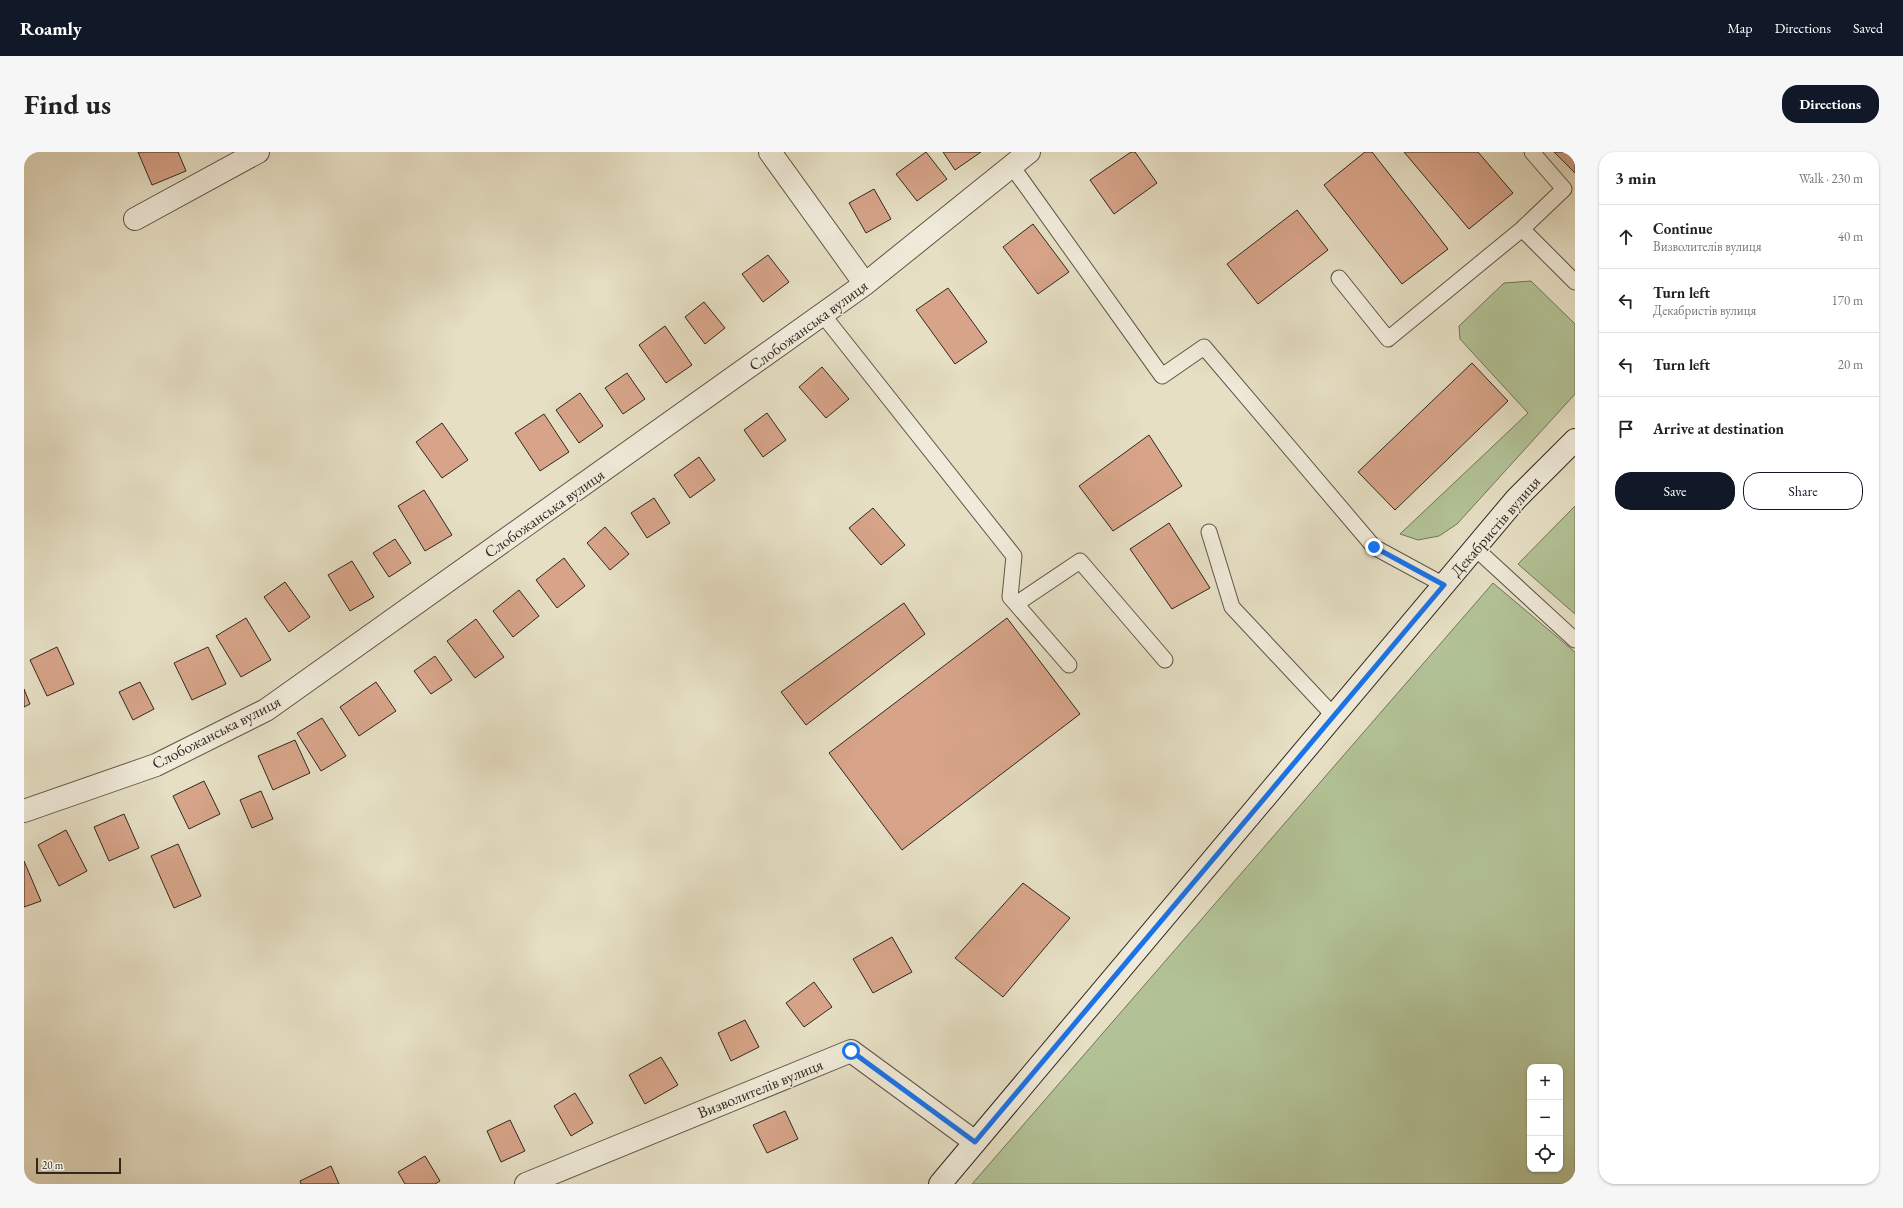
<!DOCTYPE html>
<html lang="en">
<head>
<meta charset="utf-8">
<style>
  body { margin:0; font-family:"EB Garamond",serif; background:#f6f6f6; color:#222 }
  .controls { position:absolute; right:12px; bottom:12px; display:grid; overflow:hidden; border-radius:8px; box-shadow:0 1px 3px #0004 }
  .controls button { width:36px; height:36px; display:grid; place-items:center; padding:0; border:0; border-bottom:1px solid #e0e0e0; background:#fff; color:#222; font:20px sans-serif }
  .scale { position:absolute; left:12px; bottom:10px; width:85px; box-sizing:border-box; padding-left:4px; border:2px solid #32281f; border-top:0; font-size:11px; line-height:14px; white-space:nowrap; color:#32281f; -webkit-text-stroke:3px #efead9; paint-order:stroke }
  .stop { position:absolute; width:12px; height:12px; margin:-9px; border:3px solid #1a73e8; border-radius:50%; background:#fff }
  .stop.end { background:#1a73e8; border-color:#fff; box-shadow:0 1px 4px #0008 }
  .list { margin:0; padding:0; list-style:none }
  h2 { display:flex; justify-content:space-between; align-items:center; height:52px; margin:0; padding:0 16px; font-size:17px }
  h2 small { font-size:13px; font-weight:400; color:#767676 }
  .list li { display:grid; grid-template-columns:26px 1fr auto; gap:12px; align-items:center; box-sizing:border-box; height:64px; padding:0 16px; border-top:1px solid #e0e0e0 }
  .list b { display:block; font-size:15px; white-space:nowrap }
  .list p { margin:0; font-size:13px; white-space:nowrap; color:#767676 }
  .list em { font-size:13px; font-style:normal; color:#767676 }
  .actions { display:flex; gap:8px; padding:12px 16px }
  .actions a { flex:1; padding:9px 0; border:1px solid #111827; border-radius:16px; text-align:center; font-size:14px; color:#111827 }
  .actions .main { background:#111827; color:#fff }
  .icon { flex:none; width:22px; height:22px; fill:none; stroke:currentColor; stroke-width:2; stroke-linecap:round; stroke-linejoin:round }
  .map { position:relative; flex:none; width:1551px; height:1032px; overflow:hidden; border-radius:16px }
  header { display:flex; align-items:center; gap:24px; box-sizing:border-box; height:56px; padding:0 20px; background:#111827; color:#fff }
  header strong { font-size:19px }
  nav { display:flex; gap:22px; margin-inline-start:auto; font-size:14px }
  .intro { display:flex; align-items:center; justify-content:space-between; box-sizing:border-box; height:96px; padding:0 24px }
  h1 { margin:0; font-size:28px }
  .button { padding:10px 18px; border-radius:16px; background:#111827; color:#fff; font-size:14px; font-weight:700 }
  main { display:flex; gap:24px; padding:0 24px }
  aside { flex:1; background:#fff; border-radius:16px; box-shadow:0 1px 3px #0004 }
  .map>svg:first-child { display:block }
  .green { fill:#b2c296; stroke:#72755a; fill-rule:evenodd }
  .building { fill:#d7a489; stroke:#32281f }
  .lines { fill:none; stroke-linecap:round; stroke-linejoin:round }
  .lane-casing { stroke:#5f5648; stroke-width:17 }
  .street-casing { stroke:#5f5648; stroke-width:24 }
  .secondary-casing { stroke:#32281f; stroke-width:24 }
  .lane { stroke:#efead9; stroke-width:15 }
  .street { stroke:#efead9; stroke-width:22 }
  .secondary { stroke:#efead9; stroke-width:22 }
  .route { stroke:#1a73e8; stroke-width:5 }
  .labels { text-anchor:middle; stroke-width:3; stroke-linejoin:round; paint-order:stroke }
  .street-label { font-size:16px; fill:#32281f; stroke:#efead9 }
</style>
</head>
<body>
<header>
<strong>Roamly</strong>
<nav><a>Map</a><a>Directions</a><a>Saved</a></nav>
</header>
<div class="intro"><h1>Find us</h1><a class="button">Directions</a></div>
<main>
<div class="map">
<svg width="1551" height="1032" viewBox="0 0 1551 1032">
  <rect width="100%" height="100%" fill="#e6dfc4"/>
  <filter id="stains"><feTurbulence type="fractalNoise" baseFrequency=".005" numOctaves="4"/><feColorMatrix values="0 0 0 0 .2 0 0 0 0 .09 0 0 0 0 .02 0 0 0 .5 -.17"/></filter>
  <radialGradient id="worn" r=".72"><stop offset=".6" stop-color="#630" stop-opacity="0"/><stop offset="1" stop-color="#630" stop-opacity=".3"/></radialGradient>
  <path class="green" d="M1507,129l44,43v70l-118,130 -18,12 -21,4 -18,-6 128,-121 -68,-74 -1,-13 45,-43z
    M1551,354v108l-57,-50z
    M1469,431l82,69v532h-603zM1506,915h30v102h-30z"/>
  <path class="building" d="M114,0h40l8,19 -34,14z
    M902,0l21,27 -30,22 -21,-27z
    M919,0h38l-26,18z
    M1107,0h4l22,31 -43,31 -24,-34z
    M1341,0h7l76,97 -46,35 -78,-99z
    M1380,0h74l35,41 -44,36z
    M1530,0h21v21z
    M850,37l17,30 -25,14 -17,-30z
    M1273,58l31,40 -70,54 -31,-40z
    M1009,72l36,48 -31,22 -35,-47z
    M744,103l21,27 -26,20 -21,-28z
    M924,136l39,54 -32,22 -39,-54z
    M680,150l21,26 -20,16 -20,-27z
    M641,174l27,39 -26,18 -27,-38z
    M1448,211l36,38 -113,109 -37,-38z
    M798,215l27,32 -23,19 -27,-31z
    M603,221l18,26 -22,15 -18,-26z
    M556,241l23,33 -24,17 -23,-33z
    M743,261l19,27 -23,17 -19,-27z
    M520,262l25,38 -29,19 -25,-38z
    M418,271l26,37 -26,18 -26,-36z
    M1125,283l33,51 -69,45 -34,-45z
    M675,305l16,23 -25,18 -16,-23z
    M400,338l28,45 -27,16 -27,-45z
    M630,346l16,25 -23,15 -16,-25z
    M849,356l32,37 -24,20 -32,-37z
    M1145,371l41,65 -38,21 -42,-60z
    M581,375l24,27 -19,16 -23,-27z
    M371,387l16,24 -22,14 -16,-24z
    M540,406l21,28 -28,22 -21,-28z
    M328,409l22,36 -24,14 -22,-36z
    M261,430l25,35 -21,15 -25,-35z
    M495,438l20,26 -26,21 -20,-26z
    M880,451l21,31 -119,91 -25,-33z
    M222,466l25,42 -30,17 -25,-41z
    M983,466l73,96 -178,136 -73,-97z
    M452,467l28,38 -29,21 -28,-37z
    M33,495l17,37 -27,12 -17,-36z
    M184,495l18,37 -34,16 -18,-37z
    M411,504l17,24 -21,14 -17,-23z
    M116,530l14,27 -21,11 -14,-28z
    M352,530l20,29 -37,25 -19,-29z
    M0,537l6,15 -6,3z
    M298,566l24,38 -25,15 -24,-38z
    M271,588l15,33 -37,17 -15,-34z
    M180,629l16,33 -31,15 -16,-33z
    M237,639l12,28 -21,9 -12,-28z
    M100,662l15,34 -30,13 -15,-34z
    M42,678l21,41 -28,15 -21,-41z
    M154,692l23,52 -27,12 -23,-52z
    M0,709l17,40 -17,6z
    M999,731l47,35 -67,79 -48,-39z
    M868,785l20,35 -39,21 -20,-34z
    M790,830l18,25 -28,20 -18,-24z
    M721,868l14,27 -28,14 -13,-28z
    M637,905l17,28 -33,19 -16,-29z
    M551,941l18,30 -22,13 -17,-30z
    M761,959l13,28 -31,14 -14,-28z
    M486,968l15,31 -24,11 -14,-31z
    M401,1004l15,25 -5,3h-30l-7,-12z
    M307,1014l8,18h-38l-1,-3z"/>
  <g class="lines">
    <defs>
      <path id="lane" d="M987,13l151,211 42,-29 170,200 70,38
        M1498,77l42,-40 -32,-37
        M1315,126l49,61 134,-110 53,53
        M799,163l191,241 -4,41 59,68
        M1185,380l23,75 102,109
        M1451,396l100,92
        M992,452l64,-43 85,99"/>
      <path id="street" d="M746,0l95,132
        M111,67l123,-67
        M0,659l132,-46 110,-55 599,-426 164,-132
        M502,1032l325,-133 124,91"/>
      <path id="secondary" d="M916,1032l576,-685 59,-59"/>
    </defs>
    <use href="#lane" class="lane-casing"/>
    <use href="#street" class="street-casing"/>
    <use href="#secondary" class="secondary-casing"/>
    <use href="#lane" class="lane"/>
    <use href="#street" class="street"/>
    <use href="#secondary" class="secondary"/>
  </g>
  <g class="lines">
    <path class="route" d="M827,899l124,91 469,-557 -70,-38"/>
  </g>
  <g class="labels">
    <g class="street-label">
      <text transform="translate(784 173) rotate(-36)" y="6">Слобожанська вулиця</text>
      <text transform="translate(520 361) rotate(-35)" y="6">Слобожанська вулиця</text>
      <text transform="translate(1471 374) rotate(-49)" y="6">Декабристів вулиця</text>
      <text transform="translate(192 580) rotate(-27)" y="6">Слобожанська вулиця</text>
      <text transform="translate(736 936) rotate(-22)" y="6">Визволителів вулиця</text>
    </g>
  </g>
  <rect width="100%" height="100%" filter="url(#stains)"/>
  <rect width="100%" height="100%" fill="url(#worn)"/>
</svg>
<div class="controls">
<button>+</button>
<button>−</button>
<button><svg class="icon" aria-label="locate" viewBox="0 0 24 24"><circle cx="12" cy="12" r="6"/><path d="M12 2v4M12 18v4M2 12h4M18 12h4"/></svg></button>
</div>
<div class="scale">20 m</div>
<div class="stop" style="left:827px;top:899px"></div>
<div class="stop end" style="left:1350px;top:395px"></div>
</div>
<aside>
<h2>3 min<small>Walk · 230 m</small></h2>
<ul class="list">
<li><svg class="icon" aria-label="ahead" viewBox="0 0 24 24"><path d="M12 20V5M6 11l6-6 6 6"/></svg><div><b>Continue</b><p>Визволителів вулиця</p></div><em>40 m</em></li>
<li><svg class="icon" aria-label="left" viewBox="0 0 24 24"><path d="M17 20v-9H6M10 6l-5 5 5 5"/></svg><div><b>Turn left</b><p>Декабристів вулиця</p></div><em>170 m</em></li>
<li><svg class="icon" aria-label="left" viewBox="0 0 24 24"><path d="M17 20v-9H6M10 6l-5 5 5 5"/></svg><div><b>Turn left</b></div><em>20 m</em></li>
<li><svg class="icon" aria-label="arrive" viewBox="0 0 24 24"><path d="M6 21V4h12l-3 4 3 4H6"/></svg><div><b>Arrive at destination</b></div></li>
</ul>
<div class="actions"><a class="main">Save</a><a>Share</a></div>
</aside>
</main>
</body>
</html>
